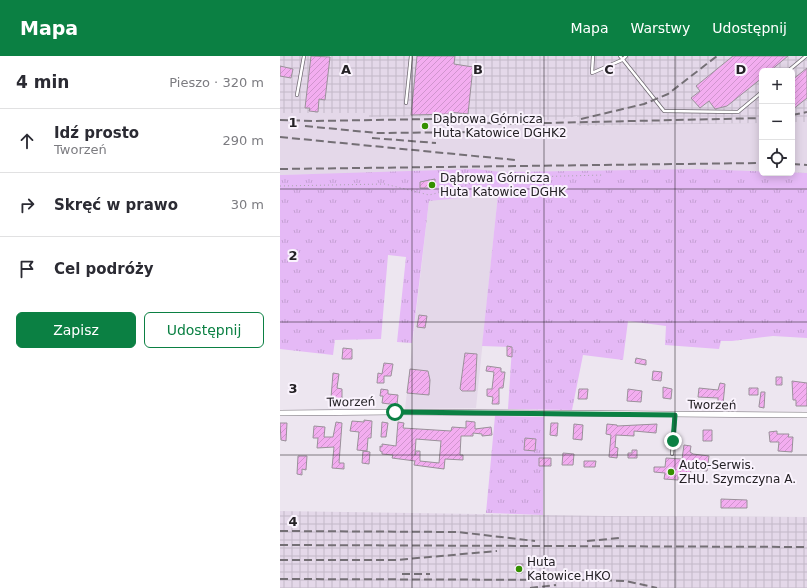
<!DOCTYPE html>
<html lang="pl">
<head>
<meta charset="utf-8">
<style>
  body { margin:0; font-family:"DejaVu Sans",sans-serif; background:#f2f2f3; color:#2b2b33 }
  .controls { position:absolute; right:12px; top:12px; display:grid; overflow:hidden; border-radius:6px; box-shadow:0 2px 10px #0003 }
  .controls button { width:36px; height:36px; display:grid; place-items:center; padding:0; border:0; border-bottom:1px solid #e1e1e2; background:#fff; color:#2b2b33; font:20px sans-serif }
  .stop { position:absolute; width:12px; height:12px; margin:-9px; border:3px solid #0b8043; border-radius:50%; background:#fff }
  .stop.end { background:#0b8043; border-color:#fff; box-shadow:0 1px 4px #0008 }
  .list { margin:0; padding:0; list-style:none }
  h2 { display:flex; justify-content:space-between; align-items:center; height:52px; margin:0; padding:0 16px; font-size:17px }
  h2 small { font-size:13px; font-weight:400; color:#7c7c81 }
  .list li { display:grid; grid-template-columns:26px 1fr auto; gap:12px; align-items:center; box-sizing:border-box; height:64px; padding:0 16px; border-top:1px solid #e1e1e2 }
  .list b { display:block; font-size:15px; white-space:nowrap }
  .list p { margin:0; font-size:13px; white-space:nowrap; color:#7c7c81 }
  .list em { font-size:13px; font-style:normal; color:#7c7c81 }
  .actions { display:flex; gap:8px; padding:12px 16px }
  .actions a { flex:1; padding:9px 0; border:1px solid #0b8043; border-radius:6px; text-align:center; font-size:14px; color:#0b8043 }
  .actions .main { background:#0b8043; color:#fff }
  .icon { flex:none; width:22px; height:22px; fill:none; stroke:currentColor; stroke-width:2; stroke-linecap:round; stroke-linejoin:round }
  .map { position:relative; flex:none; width:527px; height:532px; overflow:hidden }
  header { display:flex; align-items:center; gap:24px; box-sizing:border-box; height:56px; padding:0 20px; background:#0b8043; color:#fff }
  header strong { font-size:19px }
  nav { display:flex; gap:22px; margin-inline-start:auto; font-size:14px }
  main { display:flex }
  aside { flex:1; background:#fff }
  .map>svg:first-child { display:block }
  .built { fill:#e4d8e9 }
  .industrial { fill:url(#industrial-grid) }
  .grass { fill:url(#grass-tufts) }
  .building { fill:url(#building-hatch); stroke:#9a919a; fill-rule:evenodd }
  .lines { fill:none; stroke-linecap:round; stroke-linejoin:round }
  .lane-casing { stroke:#6f6971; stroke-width:4 }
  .street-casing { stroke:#6f6971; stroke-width:6 }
  .path { stroke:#aaa5ad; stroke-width:1; stroke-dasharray:1 3; stroke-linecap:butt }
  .lane { stroke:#fff; stroke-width:2.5 }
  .street { stroke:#fff; stroke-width:5 }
  .rail { stroke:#746f75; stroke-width:2; stroke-dasharray:8 4; stroke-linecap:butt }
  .route { stroke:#0b8043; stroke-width:5 }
  .grid { fill:none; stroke:#242125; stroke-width:1; stroke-opacity:0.55 }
  .poi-dot { fill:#349001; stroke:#faf3fd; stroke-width:1.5 }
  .labels { text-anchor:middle; stroke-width:4; stroke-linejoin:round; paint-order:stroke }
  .poi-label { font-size:12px; fill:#242125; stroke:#faf3fd; text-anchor:start }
  .street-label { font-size:12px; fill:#242125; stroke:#faf3fd }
  .grid-label { font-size:13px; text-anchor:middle; font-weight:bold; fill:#242125; stroke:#faf3fd; stroke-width:4; stroke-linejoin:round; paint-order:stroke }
</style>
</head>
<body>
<header>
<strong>Mapa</strong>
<nav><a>Mapa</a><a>Warstwy</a><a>Udostępnij</a></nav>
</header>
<main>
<aside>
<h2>4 min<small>Pieszo · 320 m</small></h2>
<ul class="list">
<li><svg class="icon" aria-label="ahead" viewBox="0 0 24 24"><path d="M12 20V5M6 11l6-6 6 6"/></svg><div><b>Idź prosto</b><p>Tworzeń</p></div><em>290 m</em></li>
<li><svg class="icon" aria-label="right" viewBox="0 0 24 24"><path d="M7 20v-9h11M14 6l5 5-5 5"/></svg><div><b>Skręć w prawo</b></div><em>30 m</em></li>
<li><svg class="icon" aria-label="arrive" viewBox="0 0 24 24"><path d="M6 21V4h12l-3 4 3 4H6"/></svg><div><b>Cel podróży</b></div></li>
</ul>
<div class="actions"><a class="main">Zapisz</a><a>Udostępnij</a></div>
</aside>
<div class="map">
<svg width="527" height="532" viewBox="0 0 527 532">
  <defs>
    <pattern id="industrial-grid" width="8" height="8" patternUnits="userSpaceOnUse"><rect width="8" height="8" fill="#e4d8e9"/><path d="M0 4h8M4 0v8" fill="none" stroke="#c3b9c8"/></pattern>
    <pattern id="grass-tufts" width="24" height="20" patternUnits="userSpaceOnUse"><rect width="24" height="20" fill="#e5b9f6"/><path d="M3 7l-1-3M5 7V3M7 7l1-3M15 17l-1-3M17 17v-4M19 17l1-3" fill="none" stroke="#c49fd3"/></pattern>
    <pattern id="building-hatch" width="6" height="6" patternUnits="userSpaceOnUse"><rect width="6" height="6" fill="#f3adf0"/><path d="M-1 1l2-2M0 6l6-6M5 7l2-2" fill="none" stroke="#d095ce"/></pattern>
  </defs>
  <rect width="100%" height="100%" fill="#ede6f0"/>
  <path class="built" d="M0,57h89l1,4 109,-1 1,5 78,-1 19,-4v10l185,-3v49l-64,-3 -200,25 -22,214 -71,1 24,-208 -101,-27 -48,1z
    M512,66h15v51h-15z"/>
  <path class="industrial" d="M0,0h527v66h-15v-51h-30v52l-185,3v-10l-19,4 -79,1v-5l-110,1v-4h-89z
    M0,455l328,5 199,1v71h-527z"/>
  <path class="grass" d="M195,113l26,3 197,-3 109,4v165l-34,-2 -41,5h-11l-2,8 -54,-4 1,-19 -38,-5 -5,39 -40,-5 -11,55 -64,-1 4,-62 -30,-1 16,-152 -69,7 -17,142 -15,-1 9,-85 -18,-2 -7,84 -46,1 -2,15 -53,-6v-174z
    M215,360l49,1 -1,98 -57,-2z"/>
  <path class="building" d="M31,0l19,1 -5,43 -6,-1 -1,13 -9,-1 1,-3h-5z
    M137,0h38l-1,8 19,3 -5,47 -19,-2v2l-38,1z
    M453,0h55l-18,15h-8v7l-35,28 -12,3 -6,-8 -9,7 -9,-10 9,-7 -4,-5z
    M0,10l13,3 -2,9 -11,-2z
    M527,12v30l-15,12v-30z
    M155,123v9h-15v-6z
    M139,259l8,1 -2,12 -8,-1z
    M227,290l5,1v10l-5,-1z
    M63,292l9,1v10h-10z
    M185,297l12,1 -2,37h-13l-2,-2z
    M356,302l10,2v5l-11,-2z
    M104,307l9,1 -2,12h-7v7h-7l1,-10 4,1z
    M207,310l14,2v4h4l-2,16h-4v16h-7l1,-7 -6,-1v-7h5l2,-17 -8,-1z
    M130,313l18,2 2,9 -1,15 -22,-2z
    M373,315l9,1 -1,9 -9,-1z
    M53,317l6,1 -2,14 5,1v10l-11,-1z
    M496,321h6v8h-6z
    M512,325l15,2v23h-11v-6h-3z
    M440,327l5,1 -2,20 -5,-1v-5l-20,-1 1,-9 19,2z
    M383,331l9,2 -1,10 -8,-1z
    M469,332h9v7h-9z
    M101,333l7,1v4l10,1 -1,10 -15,-2 1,-7h-3z
    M299,333h9l-1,10h-9z
    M348,333l14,2 -1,11 -14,-1z
    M481,336h4l-1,16 -5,-1v-1z
    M84,364l8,1 -1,17h-3l-1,13 -10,-1 2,-18 -9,-1 2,-10 12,1z
    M186,365l9,1v7l16,-2 1,8 -10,1v-2l-9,-1v3h-12l-1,19h3v5l-18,-1 -1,10 -30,-4 1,-4 -23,-3 1,-3 -11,-1v-2l-2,-1v-5l2,1v-3l14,2 2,-24 6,1 -1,5 48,3 1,-4 14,1zM136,383l25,2 -2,22 -19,-2v-10h-4l-1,4z
    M56,366l6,1 -3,40h5v6l-12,-1 2,-21 -17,1 1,-10h-5l1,-12 11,1 -1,10h9z
    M102,366l6,1 -2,14h-5z
    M0,367h7l-1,18 -5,-1z
    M271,367h7l-1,13 -7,-1z
    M294,368l9,1 -1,15 -9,-1z
    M327,368l10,1v1l40,-2 -1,9 -22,-2v5l-18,-1 -1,12 3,1 -1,10 -8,-1 2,-22 -5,-1z
    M423,374h9v11h-9z
    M497,375v3h12l-1,3h5l-1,15 -14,-1 1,-9h-9l-1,-10z
    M245,382l11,1 -1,12 -11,-1z
    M404,389l7,1 -1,6 3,2 16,2 -2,15 -16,-2 -1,8 -12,-2v5l-14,-1 1,-6 -11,-1v-5h11l1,-9 16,1z
    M352,394h5v8h-9v-5h4z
    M83,395l7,1 -1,12 -7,-1z
    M283,397l11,1 -1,11h-11z
    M18,400h9l-1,14 -4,-1v6l-5,-1z
    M259,402h12v8h-12z
    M304,405h12l-1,6h-11z
    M441,443l26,1v8h-26z
    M236,508h7l-1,9h-6z"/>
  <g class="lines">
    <defs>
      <path id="lane" d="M313,0l-1,17 30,-13 4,-4
        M340,0l44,55 74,1 24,-20
        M508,15l18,-15
        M17,39l7,-39
        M126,47l5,-47
        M392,398l3,-39"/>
      <path id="street" d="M0,357l115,-1 412,3"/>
    </defs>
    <use href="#lane" class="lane-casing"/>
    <use href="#street" class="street-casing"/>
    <path class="path" d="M0,130l105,-2 44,11 25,-6 33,-11 117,-3"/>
    <use href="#lane" class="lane"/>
    <use href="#street" class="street"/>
    <path class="rail" d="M512,59l15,-3
      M301,63l63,-15 24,-10 49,-38
      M0,64l34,1 120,-2 70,5 258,-6
      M25,70l72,7 102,-1
      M0,81l236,23
      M92,82l64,5
      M512,108l15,1
      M0,113l482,-6
      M0,475l178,1 77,9
      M307,485l33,-3
      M0,489l527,2
      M0,504h116l101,-9
      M122,518h28
      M0,523l316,1 30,1 31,7
      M250,532l26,-3"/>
  </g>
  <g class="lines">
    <path class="route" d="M115,356l280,3 -2,26"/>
  </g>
  <path class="grid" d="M132,0v532M264,0v532M395,0v532M0,133h527M0,266h527M0,399h527"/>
  <g class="poi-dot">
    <circle cx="145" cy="70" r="4"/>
    <circle cx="152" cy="129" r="4"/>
    <circle cx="391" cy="416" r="4"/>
    <circle cx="239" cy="513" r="4"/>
  </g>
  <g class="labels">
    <g class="poi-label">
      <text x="153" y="67">Dąbrowa Górnicza<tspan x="153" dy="14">Huta Katowice DGHK2</tspan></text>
      <text x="160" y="126">Dąbrowa Górnicza<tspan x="160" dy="14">Huta Katowice DGHK</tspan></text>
      <text x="399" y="413">Auto-Serwis.<tspan x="399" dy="14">ZHU. Szymczyna A.</tspan></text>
      <text x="247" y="510">Huta<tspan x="247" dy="14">Katowice HKO</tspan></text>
    </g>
    <g class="street-label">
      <text transform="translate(71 346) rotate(-1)" y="4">Tworzeń</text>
      <text transform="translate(432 349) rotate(1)" y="4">Tworzeń</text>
    </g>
  </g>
  <g class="grid-label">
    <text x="66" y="18">A</text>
    <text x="198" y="18">B</text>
    <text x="329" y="18">C</text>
    <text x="461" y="18">D</text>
    <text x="13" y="71">1</text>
    <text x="13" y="204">2</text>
    <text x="13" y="337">3</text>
    <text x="13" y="470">4</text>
  </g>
</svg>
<div class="controls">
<button>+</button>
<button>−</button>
<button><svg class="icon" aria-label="locate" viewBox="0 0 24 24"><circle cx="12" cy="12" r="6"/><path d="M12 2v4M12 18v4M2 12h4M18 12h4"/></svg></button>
</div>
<div class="stop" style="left:115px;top:356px"></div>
<div class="stop end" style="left:393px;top:385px"></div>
</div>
</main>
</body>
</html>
